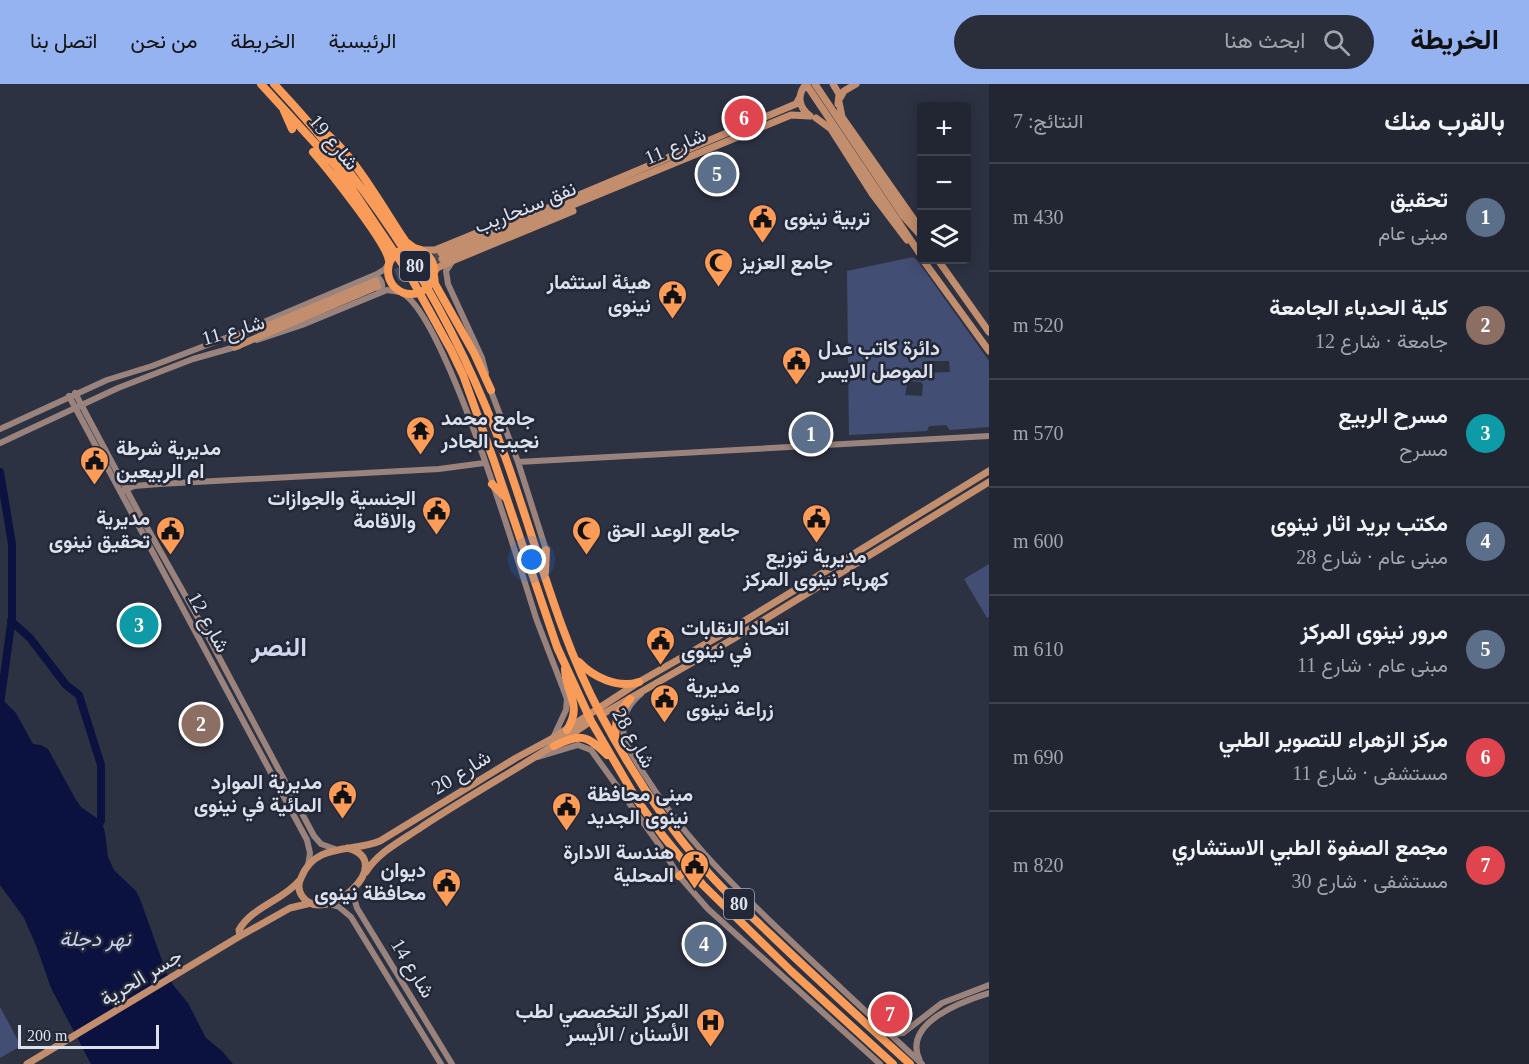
<!DOCTYPE html>
<html lang="ar">
<head>
<meta charset="utf-8">
<style>
  body { margin:0; font-family:"Times New Roman",Vazirmatn,serif; background:#2a2e3a; color:#f1f3f6; direction:rtl }
  .controls { position:absolute; right:18px; top:18px; display:grid; overflow:hidden; border-radius:6px; box-shadow:0 3px 15px #0003 }
  .controls button { width:54px; height:54px; display:grid; place-items:center; padding:0; border:0; border-bottom:2px solid #3f434d; background:#222632; color:#f1f3f6; font:30px sans-serif }
  .scale { position:absolute; left:18px; bottom:15px; width:141px; box-sizing:border-box; padding-left:6px; border:3px solid #dde1ec; border-top:0; font-size:16px; line-height:21px; white-space:nowrap; color:#dde1ec; -webkit-text-stroke:4px #232839; paint-order:stroke }
  .you { position:absolute; left:532px; top:476px; width:21px; height:21px; margin:-15px; border:4px solid #fff; border-radius:50%; background:#1a73e8; box-shadow:0 0 0 9px #1a73e833 }
  .badge { display:grid; place-items:center; width:39px; height:39px; border-radius:50%; background:#95b2f1; color:#fff; font-size:20px; font-weight:700 }
  .pin { position:absolute; translate:-50% -50%; border:3px solid #fff; box-shadow:0 2px 6px #0006 }
  .list { margin:0; padding:0; list-style:none }
  h2 { display:flex; justify-content:space-between; align-items:center; height:78px; margin:0; padding:0 24px; font-size:26px }
  h2 small { font-size:20px; font-weight:400; color:#a2a5ac }
  .list li { display:grid; grid-template-columns:39px 1fr auto; gap:18px; align-items:center; box-sizing:border-box; height:108px; padding:0 24px; border-top:2px solid #3f434d }
  .list b { display:block; font-size:22px; white-space:nowrap }
  .list p { margin:0; font-size:20px; white-space:nowrap; color:#a2a5ac }
  .list em { font-size:20px; font-style:normal; color:#a2a5ac }
  .icon { flex:none; width:33px; height:33px; fill:none; stroke:currentColor; stroke-width:2; stroke-linecap:round; stroke-linejoin:round }
  .map { position:relative; flex:none; width:989px; height:980px; overflow:hidden; direction:ltr }
  header { display:flex; align-items:center; gap:36px; box-sizing:border-box; height:84px; padding:0 30px; background:#95b2f1; color:#111 }
  header strong { font-size:28px }
  nav { display:flex; gap:33px; margin-inline-start:auto; font-size:21px }
  .search { width:420px; height:54px; background:#2a2e3a; display:flex; align-items:center; gap:15px; box-sizing:border-box; padding:0 21px; border-radius:33px; color:#a2a5ac; font-size:22px }
  main { display:flex }
  aside { flex:1; background:#222632 }
  .map>svg:first-child { display:block }
  .green { fill:#434e74; fill-rule:evenodd }
  .water { fill:#0c123f }
  .lines { fill:none; stroke-linecap:round; stroke-linejoin:round }
  .river { stroke:#0c123f; stroke-width:8 }
  .primary-tunnel { stroke:#474c5c; stroke-width:7; stroke-dasharray:7 3.5; stroke-linecap:butt }
  .secondary { stroke:#9a837d; stroke-width:6 }
  .primary { stroke:#c38e6d; stroke-width:7 }
  .highway { stroke:#f99c59; stroke-width:8 }
  .labels { text-anchor:middle; stroke-width:5; stroke-linejoin:round; paint-order:stroke }
  .shield { fill:#232839; stroke:#a5aab6; stroke-width:1.5 }
  .shield-label { font-size:18px; font-weight:bold; fill:#dde1ec }
  .street-label { font-size:20px; fill:#dde1ec; stroke:#232839 }
  .poi-label { font-size:20px; font-weight:bold; fill:#dde1ec; stroke:#232839; text-anchor:start }
  .water-label { font-size:21px; font-style:italic; fill:#c7d1f2; stroke:#232839 }
  .district-label { font-size:26px; font-weight:bold; fill:#d0d7ee; stroke:#232839 }
</style>
</head>
<body>
<header>
<strong>الخريطة</strong>
<div class="search"><svg class="icon" aria-label="search" viewBox="0 0 24 24"><circle cx="10" cy="10" r="6"/><path d="M15 15l6 6"/></svg>ابحث هنا</div>
<nav><a>الرئيسية</a><a>الخريطة</a><a>من نحن</a><a>اتصل بنا</a></nav>
</header>
<main>
<aside>
<h2>بالقرب منك<small>النتائج: 7</small></h2>
<ul class="list">
<li><span class="badge" style="background:#5c6f8a">1</span><div><b>تحقيق</b><p>مبنى عام</p></div><em>430 m</em></li>
<li><span class="badge" style="background:#8d6e63">2</span><div><b>كلية الحدباء الجامعة</b><p>جامعة · شارع 12</p></div><em>520 m</em></li>
<li><span class="badge" style="background:#0f9aa8">3</span><div><b>مسرح الربيع</b><p>مسرح</p></div><em>570 m</em></li>
<li><span class="badge" style="background:#5c6f8a">4</span><div><b>مكتب بريد اثار نينوى</b><p>مبنى عام · شارع 28</p></div><em>600 m</em></li>
<li><span class="badge" style="background:#5c6f8a">5</span><div><b>مرور نينوى المركز</b><p>مبنى عام · شارع 11</p></div><em>610 m</em></li>
<li><span class="badge" style="background:#e0444e">6</span><div><b>مركز الزهراء للتصوير الطبي</b><p>مستشفى · شارع 11</p></div><em>690 m</em></li>
<li><span class="badge" style="background:#e0444e">7</span><div><b>مجمع الصفوة الطبي الاستشاري</b><p>مستشفى · شارع 30</p></div><em>820 m</em></li>
</ul>
</aside>
<div class="map">
<svg width="989" height="980" viewBox="0 0 989 980">
  <rect width="100%" height="100%" fill="#2d3243"/>
  <path class="green" d="M913,173l4,3 72,101v66l-39,3 -4,-5 -17,1 -2,5 -78,4 -2,-164zM926,277h23l1,11 -24,1zM908,297l13,1 2,3 -1,11 -17,-1z
    M989,480v53l-2,1 -23,-39z
    M0,923l21,39 -21,12z"/>
  <path class="water" d="M0,613l16,16 17,31 8,1 7,4 27,49 6,9 20,14 4,11 3,25 6,13 22,21 4,8 27,75 7,12 14,17 18,35 16,13 11,13h-142l-40,-76 -14,-40 -13,-30 -24,-33z"/>
  <g class="lines">
    <path class="river" d="M0,388l12,72v73l-12,88
      M11,537l19,17 36,47 13,10 22,70v56l-5,8"/>
    <path class="primary-tunnel" d="M376,197l65,-28
      M378,202l64,-27"/>
    <path class="secondary" d="M452,178l-6,9 2,13 34,74 4,15
      M371,193c7,-1 12,3 11,11l-3,4
      M402,209c43,22 116,268 134,325 10,27 21,54 31,81l-1,11 -13,28
      M245,246l132,-56 8,-5 3,-5
      M257,256l45,-15 85,-35 13,2
      M489,302l29,76 28,88
      M75,309l65,122 63,112 111,209 7,8 14,5
      M69,312l238,444 3,13 -2,13
      M0,345l107,-49 45,-14 84,-32
      M0,359l118,-55 75,-29 46,-13
      M518,378l471,-26
      M123,407l11,-5 25,-2 280,-15 45,-6
      M641,610c-10,8 -19,21 -18,35 1,16 13,32 21,45 37,59 79,101 128,149 50,48 100,94 150,141
      M538,673l40,-12 13,5 69,96 19,30 29,33 172,155
      M355,804l-1,10 3,10 95,156
      M329,820l10,3 12,10 90,147
      M890,948l4,2 9,-1 39,-30 47,-18
      M920,977c-19,-38 43,-60 69,-68"/>
    <path class="primary" d="M806,0l116,173
      M806,0c-9,11 -8,23 4,32
      M815,0l89,133 18,20
      M833,0l6,10 -1,10
      M840,14l4,-7 12,-7
      M839,18l3,15 80,114
      M816,34l15,11 42,66 34,45
      M421,166h14l44,-18
      M441,169l350,-147 5,-2 4,-7
      M442,175l349,-144 19,1
      M923,176l66,91
      M938,176l51,72
      M434,189l3,-5 15,-7 121,-50
      M231,252l34,-9 111,-46
      M235,263l143,-61
      M601,631l132,-76 256,-157
      M347,764c53,13 -23,81 -45,48 -4,-6 -4,-12 -1,-18 14,-36 51,-25 79,-37l136,-83 37,-20 86,-56 89,-51 261,-160
      M366,788c13,-21 37,-32 57,-46 55,-36 114,-68 168,-105
      M240,852l-1,-6c13,-23 43,-29 60,-49
      M27,980l213,-128 50,-28 21,-5"/>
    <path class="highway" d="M261,0l73,80 12,16 63,94 42,76 12,25 31,86 63,186 34,74 46,79 26,36 40,49 88,86 102,93
      M274,0c106,113 181,231 233,378 30,84 51,172 93,251 28,53 60,103 99,149 21,26 47,49 71,72 46,44 93,87 140,130
      M284,27l8,18
      M316,42c35,22 66,81 90,116l8,6
      M313,68c14,16 75,92 76,109
      M388 187a23 23 0 1 1 46 0a23 23 0 1 1-46 0Z
      M434,192l1,8 39,69 17,37
      M492,400l14,14
      M545,488l1,-22
      M579,578c14,15 39,27 60,20
      M565,585c1,26 18,35 2,61
      M615,654l2,-22 13,-17
      M554,662c27,-13 33,-11 53,9
      M679,792l10,-7"/>
  </g>
  <defs>
    <symbol id="civic-pin" viewBox="-11 -11 22 30"><path d="M0 17L-7.5 6A9.5 9.5 0 1 1 7.5 6Z" fill="#fd9c56" stroke="#232839"/><path d="M-.6-6.5H3V-4.5H.6V-3L4-1V1h2V6H-6V1h2V-1L-.6-3ZM-1.2 2.5V6h2.4V2.5Z" fill="#111"/></symbol>
    <symbol id="mosque-pin" viewBox="-11 -11 22 30"><path d="M0 17L-7.5 6A9.5 9.5 0 1 1 7.5 6Z" fill="#fd9c56" stroke="#232839"/><path d="M3.5-4.9A6 6 0 1 0 3.5 4.9A5 5 0 1 1 3.5-4.9Z" fill="#111"/></symbol>
    <symbol id="temple-pin" viewBox="-11 -11 22 30"><path d="M0 17L-7.5 6A9.5 9.5 0 1 1 7.5 6Z" fill="#fd9c56" stroke="#232839"/><path d="M0-6L5-2H3V0L6.5 2.5H4V6H1.5V3h-3V6H-4V2.5H-6.5L-3 0V-2H-5Z" fill="#111"/></symbol>
    <symbol id="hospital-pin" viewBox="-11 -11 22 30"><path d="M0 17L-7.5 6A9.5 9.5 0 1 1 7.5 6Z" fill="#fd9c56" stroke="#232839"/><path d="M-5-5h3v3.5h4V-5h3V5h-3V1.5h-4V5h-3Z" fill="#111"/></symbol>
  </defs>
  <g fill-rule="evenodd">
    <use href="#civic-pin" x="746" y="118" width="33" height="45"/>
    <use href="#mosque-pin" x="702" y="162" width="33" height="45"/>
    <use href="#civic-pin" x="656" y="194" width="33" height="45"/>
    <use href="#civic-pin" x="780" y="260" width="33" height="45"/>
    <use href="#temple-pin" x="404" y="330" width="33" height="45"/>
    <use href="#civic-pin" x="78" y="360" width="33" height="45"/>
    <use href="#civic-pin" x="420" y="410" width="33" height="45"/>
    <use href="#civic-pin" x="800" y="418" width="33" height="45"/>
    <use href="#civic-pin" x="154" y="430" width="33" height="45"/>
    <use href="#mosque-pin" x="570" y="430" width="33" height="45"/>
    <use href="#civic-pin" x="644" y="540" width="33" height="45"/>
    <use href="#civic-pin" x="648" y="598" width="33" height="45"/>
    <use href="#civic-pin" x="326" y="694" width="33" height="45"/>
    <use href="#civic-pin" x="550" y="706" width="33" height="45"/>
    <use href="#civic-pin" x="678" y="764" width="33" height="45"/>
    <use href="#civic-pin" x="430" y="782" width="33" height="45"/>
    <use href="#hospital-pin" x="694" y="922" width="33" height="45"/>
  </g>
  <g class="labels">
    <g class="shield">
      <rect x="400" y="167" width="30" height="30" rx="4.5"/>
      <rect x="724" y="805" width="30" height="30" rx="4.5"/>
    </g>
    <g class="shield-label">
      <text x="415" y="188">80</text>
      <text x="739" y="826">80</text>
    </g>
    <g class="street-label">
      <text transform="translate(334 58) rotate(50)" y="7">شارع 19</text>
      <text transform="translate(675 62) rotate(-23)" y="7">شارع 11</text>
      <text transform="translate(525 123) rotate(-22)" y="7">نفق سنحاريب</text>
      <text transform="translate(233 246) rotate(-16)" y="7">شارع 11</text>
      <text transform="translate(209 538) rotate(61)" y="7">شارع 12</text>
      <text transform="translate(634 654) rotate(60)" y="7">شارع 28</text>
      <text transform="translate(461 688) rotate(-32)" y="7">شارع 20</text>
      <text transform="translate(413 884) rotate(59)" y="7">شارع 14</text>
      <text transform="translate(141 893) rotate(-31)" y="7">جسر الحرية</text>
    </g>
    <g class="poi-label">
      <text x="784" y="141">تربية نينوى</text>
      <text x="740" y="185">جامع العزيز</text>
      <text x="651" y="205" text-anchor="end">هيئة استثمار<tspan x="651" dy="23">نينوى</tspan></text>
      <text x="818" y="271">دائرة كاتب عدل<tspan x="818" dy="23">الموصل الايسر</tspan></text>
      <text x="441" y="341">جامع محمد<tspan x="441" dy="23">نجيب الجادر</tspan></text>
      <text x="116" y="371">مديرية شرطة<tspan x="116" dy="23">ام الربيعين</tspan></text>
      <text x="416" y="421" text-anchor="end">الجنسية والجوازات<tspan x="416" dy="23">والاقامة</tspan></text>
      <text x="150" y="441" text-anchor="end">مديرية<tspan x="150" dy="23">تحقيق نينوى</tspan></text>
      <text x="607" y="453">جامع الوعد الحق</text>
      <text x="816" y="479" text-anchor="middle">مديرية توزيع<tspan x="816" dy="23">كهرباء نينوى المركز</tspan></text>
      <text x="681" y="551">اتحاد النقابات<tspan x="681" dy="23">في نينوى</tspan></text>
      <text x="686" y="609">مديرية<tspan x="686" dy="23">زراعة نينوى</tspan></text>
      <text x="322" y="705" text-anchor="end">مديرية الموارد<tspan x="322" dy="23">المائية في نينوى</tspan></text>
      <text x="587" y="717">مبنى محافظة<tspan x="587" dy="23">نينوى الجديد</tspan></text>
      <text x="674" y="775" text-anchor="end">هندسة الادارة<tspan x="674" dy="23">المحلية</tspan></text>
      <text x="426" y="793" text-anchor="end">ديوان<tspan x="426" dy="23">محافظة نينوى</tspan></text>
      <text x="689" y="934" text-anchor="end">المركز التخصصي لطب<tspan x="689" dy="23">الأسنان / الأيسر</tspan></text>
    </g>
    <g class="water-label">
      <text x="95" y="862">نهر دجلة</text>
    </g>
    <g class="district-label">
      <text x="279" y="572">النصر</text>
    </g>
  </g>
</svg>
<div class="controls">
<button>+</button>
<button>−</button>
<button><svg class="icon" aria-label="layers" viewBox="0 0 24 24"><path d="M12 4l9 5-9 5-9-5zM3 14l9 5 9-5"/></svg></button>
</div>
<div class="scale">200 m</div>
<div class="you"></div>
<div class="pin badge" style="left:811px;top:350px;background:#5c6f8a">1</div>
<div class="pin badge" style="left:201px;top:640px;background:#8d6e63">2</div>
<div class="pin badge" style="left:139px;top:541px;background:#0f9aa8">3</div>
<div class="pin badge" style="left:704px;top:860px;background:#5c6f8a">4</div>
<div class="pin badge" style="left:717px;top:90px;background:#5c6f8a">5</div>
<div class="pin badge" style="left:744px;top:34px;background:#e0444e">6</div>
<div class="pin badge" style="left:890px;top:930px;background:#e0444e">7</div>
</div>
</main>
</body>
</html>
